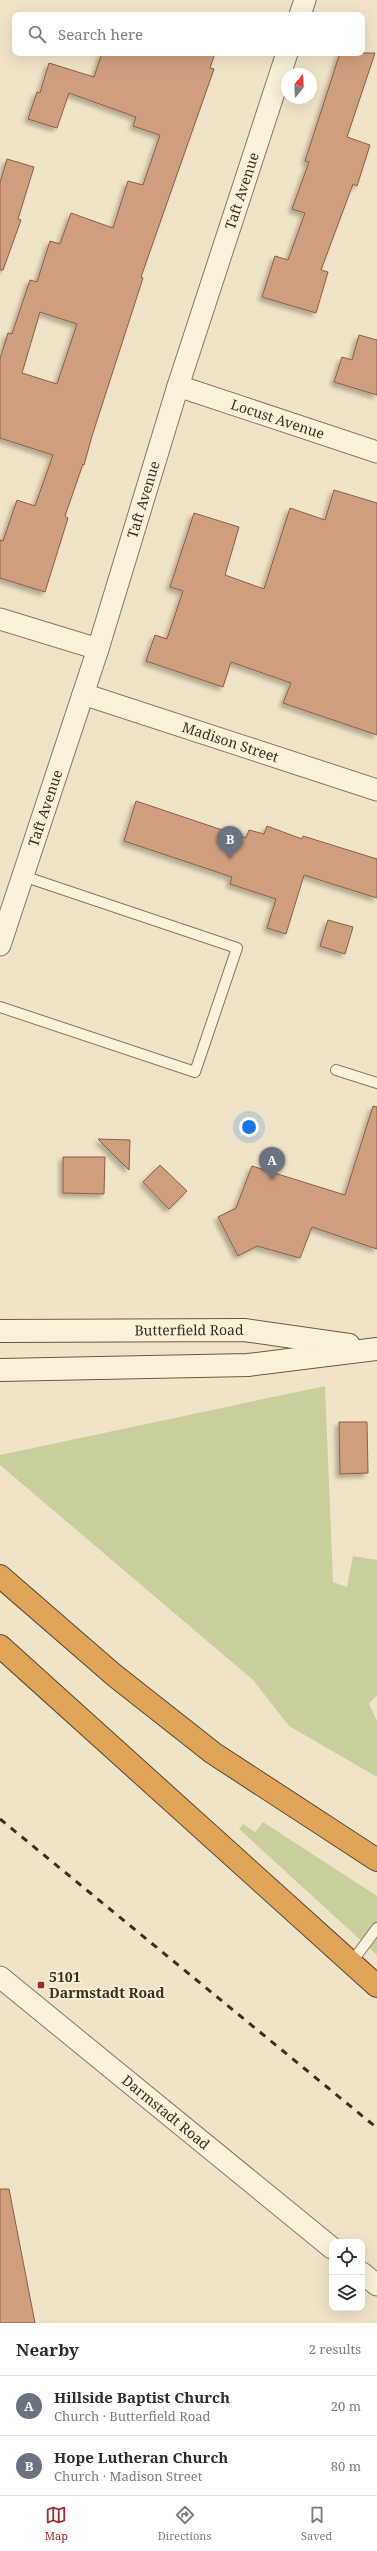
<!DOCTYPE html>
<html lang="en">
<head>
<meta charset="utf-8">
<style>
  body { margin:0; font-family:"Noto Serif",serif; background:#f7f7f7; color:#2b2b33 }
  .controls { position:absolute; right:12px; bottom:12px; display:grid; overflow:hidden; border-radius:8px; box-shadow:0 4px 16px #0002 }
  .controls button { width:36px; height:36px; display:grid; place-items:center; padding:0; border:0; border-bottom:1px solid #e1e1e2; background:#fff; color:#2b2b33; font:20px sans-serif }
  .compass { position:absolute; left:281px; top:68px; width:36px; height:36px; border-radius:50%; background:#fff; box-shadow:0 4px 16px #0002; rotate:18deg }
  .you { position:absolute; left:249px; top:1127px; width:14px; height:14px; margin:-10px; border:3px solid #fff; border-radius:50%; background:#1a73e8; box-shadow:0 0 0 6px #1a73e833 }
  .badge { display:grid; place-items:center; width:26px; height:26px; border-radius:50%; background:#9e2a2b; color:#fff; font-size:13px; font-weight:700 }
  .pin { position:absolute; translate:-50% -33px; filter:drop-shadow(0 1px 2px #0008) }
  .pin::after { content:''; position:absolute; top:21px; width:14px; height:12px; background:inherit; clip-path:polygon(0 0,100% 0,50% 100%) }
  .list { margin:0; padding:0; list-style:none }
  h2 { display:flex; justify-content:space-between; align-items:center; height:52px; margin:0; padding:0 16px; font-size:17px }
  h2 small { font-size:13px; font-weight:400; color:#7c7c81 }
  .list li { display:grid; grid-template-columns:26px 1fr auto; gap:12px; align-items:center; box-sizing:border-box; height:60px; padding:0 16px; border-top:1px solid #e1e1e2 }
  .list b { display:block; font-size:15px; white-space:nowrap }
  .list p { margin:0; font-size:13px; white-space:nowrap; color:#7c7c81 }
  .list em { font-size:13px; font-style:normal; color:#7c7c81 }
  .icon { flex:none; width:22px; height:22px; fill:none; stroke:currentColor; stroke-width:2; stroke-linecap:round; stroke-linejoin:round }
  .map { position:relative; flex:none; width:377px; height:2323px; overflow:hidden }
  .search { position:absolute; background:#fff; box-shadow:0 4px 16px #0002; left:12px; right:12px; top:12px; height:44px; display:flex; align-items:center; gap:10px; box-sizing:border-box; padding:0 14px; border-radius:8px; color:#7c7c81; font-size:15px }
  .sheet { height:172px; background:#fff }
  nav { display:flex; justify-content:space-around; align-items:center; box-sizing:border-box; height:56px; border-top:1px solid #e1e1e2; background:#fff; font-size:11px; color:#7c7c81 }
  nav a { display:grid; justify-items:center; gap:2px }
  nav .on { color:#9e2a2b }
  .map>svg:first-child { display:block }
  .green { fill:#c9cf9b }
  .building { fill:#cf9f7d; stroke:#8d5f41; fill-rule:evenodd; filter:url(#shadow) }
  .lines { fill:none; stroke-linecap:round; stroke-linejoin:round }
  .service-casing { stroke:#8d765c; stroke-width:12 }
  .minor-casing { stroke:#8d765c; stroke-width:23 }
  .secondary-casing { stroke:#6f573f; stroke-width:24 }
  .motorway-casing { stroke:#5b4430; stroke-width:24 }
  .service { stroke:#faf1dc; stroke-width:10 }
  .minor { stroke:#faf1dc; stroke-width:21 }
  .secondary { stroke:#faf1dc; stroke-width:22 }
  .motorway { stroke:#e0a458; stroke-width:22 }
  .rail { stroke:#3d2e20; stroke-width:3; stroke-dasharray:7 7; stroke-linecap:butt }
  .poi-dot { fill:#9e2a2b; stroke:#f7eed8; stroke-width:1.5 }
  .labels { text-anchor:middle; stroke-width:4; stroke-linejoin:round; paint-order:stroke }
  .street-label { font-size:14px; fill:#3d2e20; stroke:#f7eed8 }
  .poi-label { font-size:14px; font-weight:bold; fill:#3d2e20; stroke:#f7eed8; text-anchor:start }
</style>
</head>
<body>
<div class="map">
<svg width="377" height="2323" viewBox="0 0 377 2323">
  <defs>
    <filter id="shadow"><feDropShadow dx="-3.5" dy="3.5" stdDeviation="2" flood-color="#0004"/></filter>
  </defs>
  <rect width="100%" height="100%" fill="#f0e4c8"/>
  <path class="green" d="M325,1386l8,196 14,5 6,-31 24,4v135l-8,9 8,17v56l-88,-51 -36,-46 -253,-215v-10z
    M263,1822l114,74v59l-138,-126 4,-5 12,8z"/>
  <path class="building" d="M102,53h113l-5,15 4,1 -73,208 2,1 -51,158 -8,29 -1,-1 -18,52 3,2 -23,74 -45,-14v-38l3,1 14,-41 18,6 18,-51 -53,-17v-79l8,-26 4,1 18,-54 7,2 13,-41 10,3 11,-31 42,15 15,-47 15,4 17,-50 -27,-9 3,-9 -67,-24 -12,35 -29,-9 9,-27 3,1 9,-30 45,14zM40,312l37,12 -20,60 -35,-11z
    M340,53h35l-28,84 23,8 -13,41 -4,-2 -32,86 7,2 -12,41 -54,-16 13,-41 13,4 17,-47 -13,-4 17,-47 -4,-1z
    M7,159l27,8 -16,52 3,1 -18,50h-3v-87z
    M359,335l18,5v55l-43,-13 8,-25 10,3z
    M334,490l43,13v232l-94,-32 8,-20 -60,-21 -8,25 -77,-26 9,-26 12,4 16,-48 -13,-4 24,-74 45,14 -14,48 39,14 26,-81 35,12z
    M136,801l110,37 3,-8 15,4 3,-8 35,13 1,-3 74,23v39l-73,-23 -18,59 -19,-6 9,-29 -46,-15 2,-7 -108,-36z
    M328,920l25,7 -8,27 -25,-8z
    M373,1106l4,1v142l-65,-22 -12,31 -43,-12 -19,10 -20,-39 18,-9 16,-42 93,29z
    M98,1139l32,1 -1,30z
    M63,1157h42l-1,37 -41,-1z
    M160,1165l27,26 -18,18 -26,-27z
    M339,1422h28l1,51 -28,1z
    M0,2189h9l26,134h-35z"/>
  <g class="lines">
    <defs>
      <path id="service" d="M0,1007l195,65 42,-124 -214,-72
        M336,1070l41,13
        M351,1963l26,-35"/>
      <g id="minor">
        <path d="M300,15l5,-15"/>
        <path id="s1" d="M178,386l199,66"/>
        <path d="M0,619l98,30"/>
        <path id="s2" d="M83,694l294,96"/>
        <path id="s3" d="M0,945l98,-296 80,-263 109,-333"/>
        <path id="s4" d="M0,1977l332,271"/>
        <path d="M362,2273l15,12"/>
      </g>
      <g id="secondary">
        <path id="s5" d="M0,1331l244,-1 105,15"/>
        <path d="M0,1370l248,-5 129,-16"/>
      </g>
      <path id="motorway" d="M0,1576l114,99 99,78 164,107
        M0,1646l377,340"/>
    </defs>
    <use href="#service" class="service-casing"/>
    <use href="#minor" class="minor-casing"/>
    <use href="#secondary" class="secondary-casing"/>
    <use href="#motorway" class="motorway-casing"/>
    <use href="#service" class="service"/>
    <use href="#minor" class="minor"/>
    <use href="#secondary" class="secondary"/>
    <use href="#motorway" class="motorway"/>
    <path class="rail" d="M0,1819l377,309"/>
  </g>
  <rect class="poi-dot" x="37" y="1981" width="8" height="8" rx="2"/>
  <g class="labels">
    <g class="street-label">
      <text dy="5" stroke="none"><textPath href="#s3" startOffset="792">Taft Avenue</textPath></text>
      <text dy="5" stroke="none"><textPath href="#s1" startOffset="105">Locust Avenue</textPath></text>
      <text dy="5" stroke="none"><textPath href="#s3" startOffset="468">Taft Avenue</textPath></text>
      <text dy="5" stroke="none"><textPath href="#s2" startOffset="155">Madison Street</textPath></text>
      <text dy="5" stroke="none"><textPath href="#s3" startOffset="144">Taft Avenue</textPath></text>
      <text dy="5" stroke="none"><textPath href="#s5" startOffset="189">Butterfield Road</textPath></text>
      <text dy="5" stroke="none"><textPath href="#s4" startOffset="214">Darmstadt Road</textPath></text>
    </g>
    <g class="poi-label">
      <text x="49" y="1982">5101<tspan x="49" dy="16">Darmstadt Road</tspan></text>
    </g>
  </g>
</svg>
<div class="controls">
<button><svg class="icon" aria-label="locate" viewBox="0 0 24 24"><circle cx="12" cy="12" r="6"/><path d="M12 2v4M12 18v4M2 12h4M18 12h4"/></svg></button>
<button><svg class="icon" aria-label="layers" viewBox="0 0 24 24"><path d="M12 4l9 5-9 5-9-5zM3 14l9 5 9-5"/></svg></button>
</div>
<svg class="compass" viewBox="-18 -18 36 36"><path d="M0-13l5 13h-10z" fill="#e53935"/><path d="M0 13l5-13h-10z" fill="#7c7c81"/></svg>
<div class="you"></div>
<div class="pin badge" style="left:272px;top:1180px;background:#6b7280">A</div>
<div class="pin badge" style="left:230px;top:859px;background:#6b7280">B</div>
<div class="search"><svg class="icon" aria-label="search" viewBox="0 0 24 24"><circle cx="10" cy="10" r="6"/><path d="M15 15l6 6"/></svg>Search here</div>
</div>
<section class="sheet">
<h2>Nearby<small>2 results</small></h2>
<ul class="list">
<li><span class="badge" style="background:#6b7280">A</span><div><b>Hillside Baptist Church</b><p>Church · Butterfield Road</p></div><em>20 m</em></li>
<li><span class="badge" style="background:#6b7280">B</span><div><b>Hope Lutheran Church</b><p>Church · Madison Street</p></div><em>80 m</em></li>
</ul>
</section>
<nav>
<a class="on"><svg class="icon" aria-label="map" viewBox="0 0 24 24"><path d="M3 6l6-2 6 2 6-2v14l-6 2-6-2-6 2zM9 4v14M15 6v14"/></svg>Map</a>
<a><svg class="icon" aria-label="directions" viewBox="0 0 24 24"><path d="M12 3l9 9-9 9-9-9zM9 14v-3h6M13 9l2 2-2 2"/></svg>Directions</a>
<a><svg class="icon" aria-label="saved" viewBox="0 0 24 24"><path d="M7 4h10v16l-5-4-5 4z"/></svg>Saved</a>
</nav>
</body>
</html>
